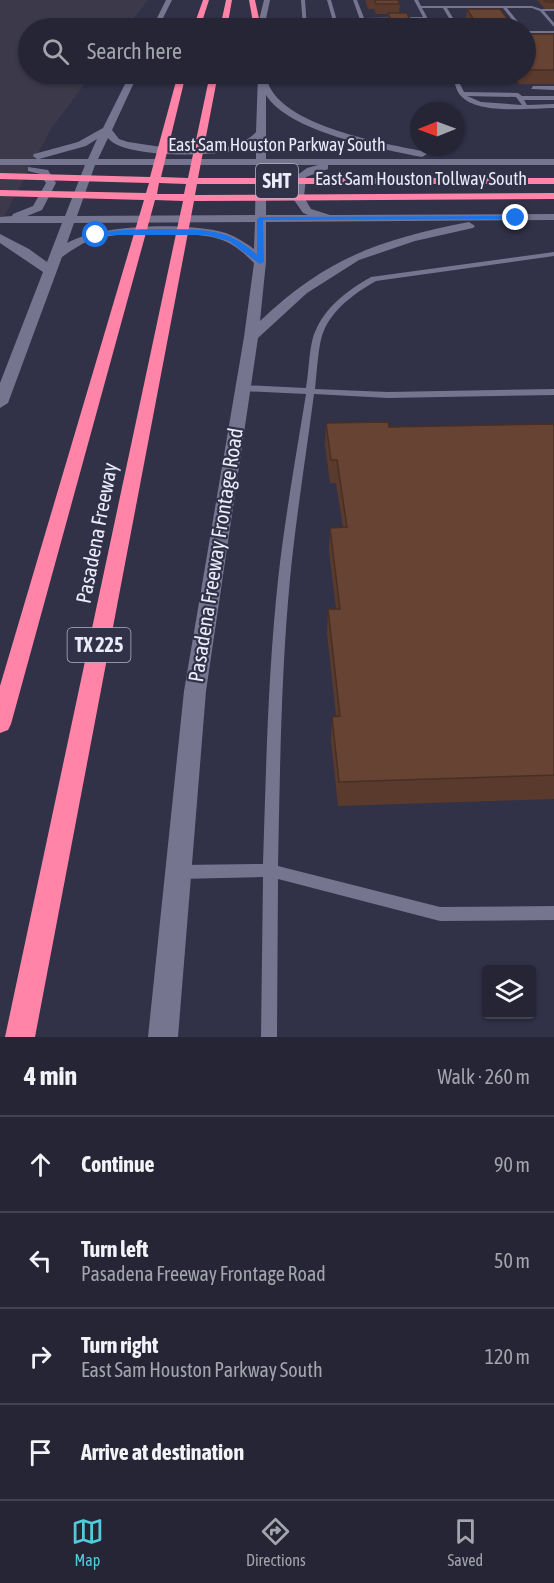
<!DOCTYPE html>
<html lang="en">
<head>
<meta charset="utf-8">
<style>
  body { margin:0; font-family:"Asap Condensed",sans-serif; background:#313142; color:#f1f3f6 }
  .controls { position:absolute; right:18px; bottom:18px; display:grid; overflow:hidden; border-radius:6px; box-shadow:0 2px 4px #0004 }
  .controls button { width:54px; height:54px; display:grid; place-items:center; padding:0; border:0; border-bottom:2px solid #424251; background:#252536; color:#f1f3f6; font:30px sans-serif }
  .compass { position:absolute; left:410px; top:102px; width:54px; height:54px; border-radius:50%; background:#252536; box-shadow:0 2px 4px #0004; rotate:269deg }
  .stop { position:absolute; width:18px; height:18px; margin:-14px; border:4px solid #1a73e8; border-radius:50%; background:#fff }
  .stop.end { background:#1a73e8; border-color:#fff; box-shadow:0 2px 6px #0008 }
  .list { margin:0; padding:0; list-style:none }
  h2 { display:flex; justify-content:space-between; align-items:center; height:78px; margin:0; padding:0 24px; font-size:26px }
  h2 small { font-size:20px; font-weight:400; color:#a3a5ad }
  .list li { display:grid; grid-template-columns:39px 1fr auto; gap:18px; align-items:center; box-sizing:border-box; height:96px; padding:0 24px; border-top:2px solid #424251 }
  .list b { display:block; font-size:22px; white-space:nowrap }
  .list p { margin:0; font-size:20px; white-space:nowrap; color:#a3a5ad }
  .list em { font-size:20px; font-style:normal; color:#a3a5ad }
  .icon { flex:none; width:33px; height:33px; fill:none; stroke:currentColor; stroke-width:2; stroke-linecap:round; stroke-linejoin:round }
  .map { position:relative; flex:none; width:554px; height:1037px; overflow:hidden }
  .search { position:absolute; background:#252536; box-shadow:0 2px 4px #0004; left:18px; right:18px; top:18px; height:66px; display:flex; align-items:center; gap:15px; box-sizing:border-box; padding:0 21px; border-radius:33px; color:#a3a5ad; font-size:22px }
  .sheet { height:462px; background:#252536 }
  nav { display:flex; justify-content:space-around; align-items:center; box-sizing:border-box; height:84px; border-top:2px solid #424251; background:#252536; font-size:16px; color:#a3a5ad }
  nav a { display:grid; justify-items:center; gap:3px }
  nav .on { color:#53cbdb }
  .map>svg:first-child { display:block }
  .industrial { fill:#3c394a }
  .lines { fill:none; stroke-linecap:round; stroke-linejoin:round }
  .lane { fill:#757590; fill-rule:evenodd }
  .secondary { fill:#757590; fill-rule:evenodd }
  .highway { fill:#ff84a7; fill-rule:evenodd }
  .wall { fill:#593a2d }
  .building { fill:#674334; stroke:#482f24; stroke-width:1.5 }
  .route { fill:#1a73e8 }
  .labels { text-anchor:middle; stroke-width:4.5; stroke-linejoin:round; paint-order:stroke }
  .far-street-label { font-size:18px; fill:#ebebfa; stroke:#313148 }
  .shield { fill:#313148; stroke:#b3b3c5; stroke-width:1.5 }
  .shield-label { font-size:20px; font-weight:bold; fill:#ebebfa }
  .street-label { font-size:21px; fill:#ebebfa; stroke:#313148 }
</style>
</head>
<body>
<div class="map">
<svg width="554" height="1037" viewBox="0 0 554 1037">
  <rect width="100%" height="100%" fill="#313148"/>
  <path class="industrial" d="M0,0h148l-22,28h-98v46h64l-41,55 -51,95z"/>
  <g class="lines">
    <path class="lane" d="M301,0h4l2,28h-4z
      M327,0h4l8,28h-4z
      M353,0h4l7,18 59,-1 -9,-17h4l3,6h111l9,3h13v2h-10l10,12v4l-14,-16 -8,-3h-25l16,20h-4l-16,-20h-56l12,20h-4l-12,-20h-21l11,20h-4l-5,-9 -59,1 2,8h-4z
      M526,31h28v2h-28z
      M310,74h4l2,5 137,1 -2,-6h4l9,18 54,1 4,3h32v4h-30l3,5 27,-1v4c-23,0 -76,7 -93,-12 -3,-3 -5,-8 -6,-12l-139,-1 -5,-2zM467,96l49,1 6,8 -41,-3z
      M533,86h21v4l-23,-1z
      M554,252v4l-178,25c-21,12 -44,28 -53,52 -5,13 -6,40 -8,56l73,3 166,-3v6l-166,3 -74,-4c-8,62 -18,123 -24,185 -9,95 -10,191 -12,287l162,41 114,-1v14l-114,1 -162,-42 -1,158h-16l2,-160 -84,2 -5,-2 -2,-5 2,-5 5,-2 84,-1c3,-95 5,-190 15,-284 7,-63 18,-124 28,-186l-64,-3 -4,-3 4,-3 64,3c3,-15 3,-43 9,-56 10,-25 33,-42 56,-55z"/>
    <path class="secondary" d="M166,0h6l-14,28h-6z
      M264,0h6l-6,28h-7z
      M130,74h8l-26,56 7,9 9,3c34,5 103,18 128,-10l2,-58h8c4,50 116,69 156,77l5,3 -5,3c-41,-8 -133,-25 -156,-62v64h288v6h-226v4l-22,8 -2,20 7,12 19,6 224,-1v6l-288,2v40l-6,59c66,-63 121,-82 209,-99l6,4 -2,2 -58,13 -56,19 -52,33 -49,45 -52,353 -28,346h-30l36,-346 60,-354 10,-74c-10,-10 -21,-20 -35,-24 -25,-8 -99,-7 -125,0 -12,4 -22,11 -32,18l-54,146 -8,5v-25l43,-111 -43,-29v-9l29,15 18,13 15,-39h-62v-6l12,-1 1,-2 20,-8 13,-23 -6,-9 -12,-3v-4l20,3 8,13 -14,27 -15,6h38l20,-51h-85v-6h37l-4,-3 1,-2 44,-12 25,-14zM108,138c15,22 126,20 148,6v15h-158zM97,139l-9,20h-49l47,-13zM95,165h161l-1,50 -178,1zM266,165h52l-11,3 -11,8 -4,21 11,16 5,2h-42zM255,222l-1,27c-8,-6 -18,-12 -28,-16 -37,-11 -125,-9 -159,10l7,-20z"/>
    <path class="highway" d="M203,0h6l-9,28h-7z
      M226,0h6l-5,28h-7z
      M249,0h6l6,28h-7z
      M178,74h8l-25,103 27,1 22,-104h8l-20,104h356v6h-357l-2,11 359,-2v6l-360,2 -159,836h-30l178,-836 -28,-1 -144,524 -3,6 -8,3v-47l144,-486 -144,-4v-6l146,3 3,-10 -149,-4v-6l150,4zM159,183l27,1 -2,10h-27z"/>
  </g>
  <path class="wall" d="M365,0h33l2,4 -1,9 14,15h-22l-4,-8 1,-6h-12l-2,-5h-6z
    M537,0h17v9h-9z
    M467,9l45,16v3h-40l-6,-9z
    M525,34h29v50h-35l-3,-4h-40l-4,-6h53z
    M408,74h21l-1,5h-18z
    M326,423l63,4 165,-3v375l-216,7 -7,-65 1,-24 4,-1 -9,-83 1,-24h8l-7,-58 1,-23h13l-7,-45h-6l-5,-38z"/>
  <path class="building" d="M375,0h23l2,4h-24z
    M544,0h10v2h-8z
    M467,9h33l12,16h-35z
    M388,13h19l6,15h-19z
    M525,34h29v36h-29z
    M388,422l1,5 165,-3v351l-215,7 -7,-65 8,-1 -12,-107h12l-10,-81 17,-1 -10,-67h-6l-5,-37z"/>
  <path class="route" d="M516,216l2,3 -255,1 1,42 -4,2 -31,-23 -22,-6h-97l-14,2 -3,-2c14,-7 97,-7 115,-4 19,2 35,11 49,24v-36l3,-2z"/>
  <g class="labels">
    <g class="far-street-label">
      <text x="277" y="151">East Sam Houston Parkway South</text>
      <text x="421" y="185">East Sam Houston Tollway South</text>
    </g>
    <g class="shield">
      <rect x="256" y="164" width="42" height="34" rx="4.5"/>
      <rect x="67.5" y="628" width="63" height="34" rx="4.5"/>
    </g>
    <g class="shield-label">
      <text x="277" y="188">SHT</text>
      <text x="99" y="652">TX 225</text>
    </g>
    <g class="street-label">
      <text transform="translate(97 533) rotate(-79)" y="7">Pasadena Freeway</text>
      <text transform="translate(216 555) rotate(-81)" y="7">Pasadena Freeway Frontage Road</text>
    </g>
  </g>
</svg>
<div class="controls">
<button><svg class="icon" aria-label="layers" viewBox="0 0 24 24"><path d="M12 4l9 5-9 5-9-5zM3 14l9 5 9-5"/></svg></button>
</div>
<svg class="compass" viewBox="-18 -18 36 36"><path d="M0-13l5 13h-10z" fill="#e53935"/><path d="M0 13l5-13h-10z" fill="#a3a5ad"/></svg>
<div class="stop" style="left:96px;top:235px"></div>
<div class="stop end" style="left:516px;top:218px"></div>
<div class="search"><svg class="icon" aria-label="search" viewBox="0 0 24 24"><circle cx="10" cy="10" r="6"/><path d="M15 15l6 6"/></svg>Search here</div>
</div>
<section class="sheet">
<h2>4 min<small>Walk · 260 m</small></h2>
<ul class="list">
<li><svg class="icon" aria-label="ahead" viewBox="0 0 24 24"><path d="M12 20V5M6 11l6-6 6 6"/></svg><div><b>Continue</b></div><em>90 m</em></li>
<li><svg class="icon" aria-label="left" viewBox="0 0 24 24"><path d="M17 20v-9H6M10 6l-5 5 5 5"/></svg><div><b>Turn left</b><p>Pasadena Freeway Frontage Road</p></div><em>50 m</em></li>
<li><svg class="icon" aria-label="right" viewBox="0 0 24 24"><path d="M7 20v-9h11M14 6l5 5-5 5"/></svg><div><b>Turn right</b><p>East Sam Houston Parkway South</p></div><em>120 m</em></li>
<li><svg class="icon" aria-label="arrive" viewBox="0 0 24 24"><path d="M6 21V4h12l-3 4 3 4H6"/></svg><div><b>Arrive at destination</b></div></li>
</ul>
</section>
<nav>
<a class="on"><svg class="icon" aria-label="map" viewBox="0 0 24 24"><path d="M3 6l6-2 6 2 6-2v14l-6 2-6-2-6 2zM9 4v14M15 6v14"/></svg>Map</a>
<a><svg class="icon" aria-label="directions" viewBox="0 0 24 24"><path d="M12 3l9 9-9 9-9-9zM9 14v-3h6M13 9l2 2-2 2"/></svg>Directions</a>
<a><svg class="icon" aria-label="saved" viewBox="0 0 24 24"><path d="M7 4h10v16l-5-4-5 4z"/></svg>Saved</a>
</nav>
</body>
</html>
